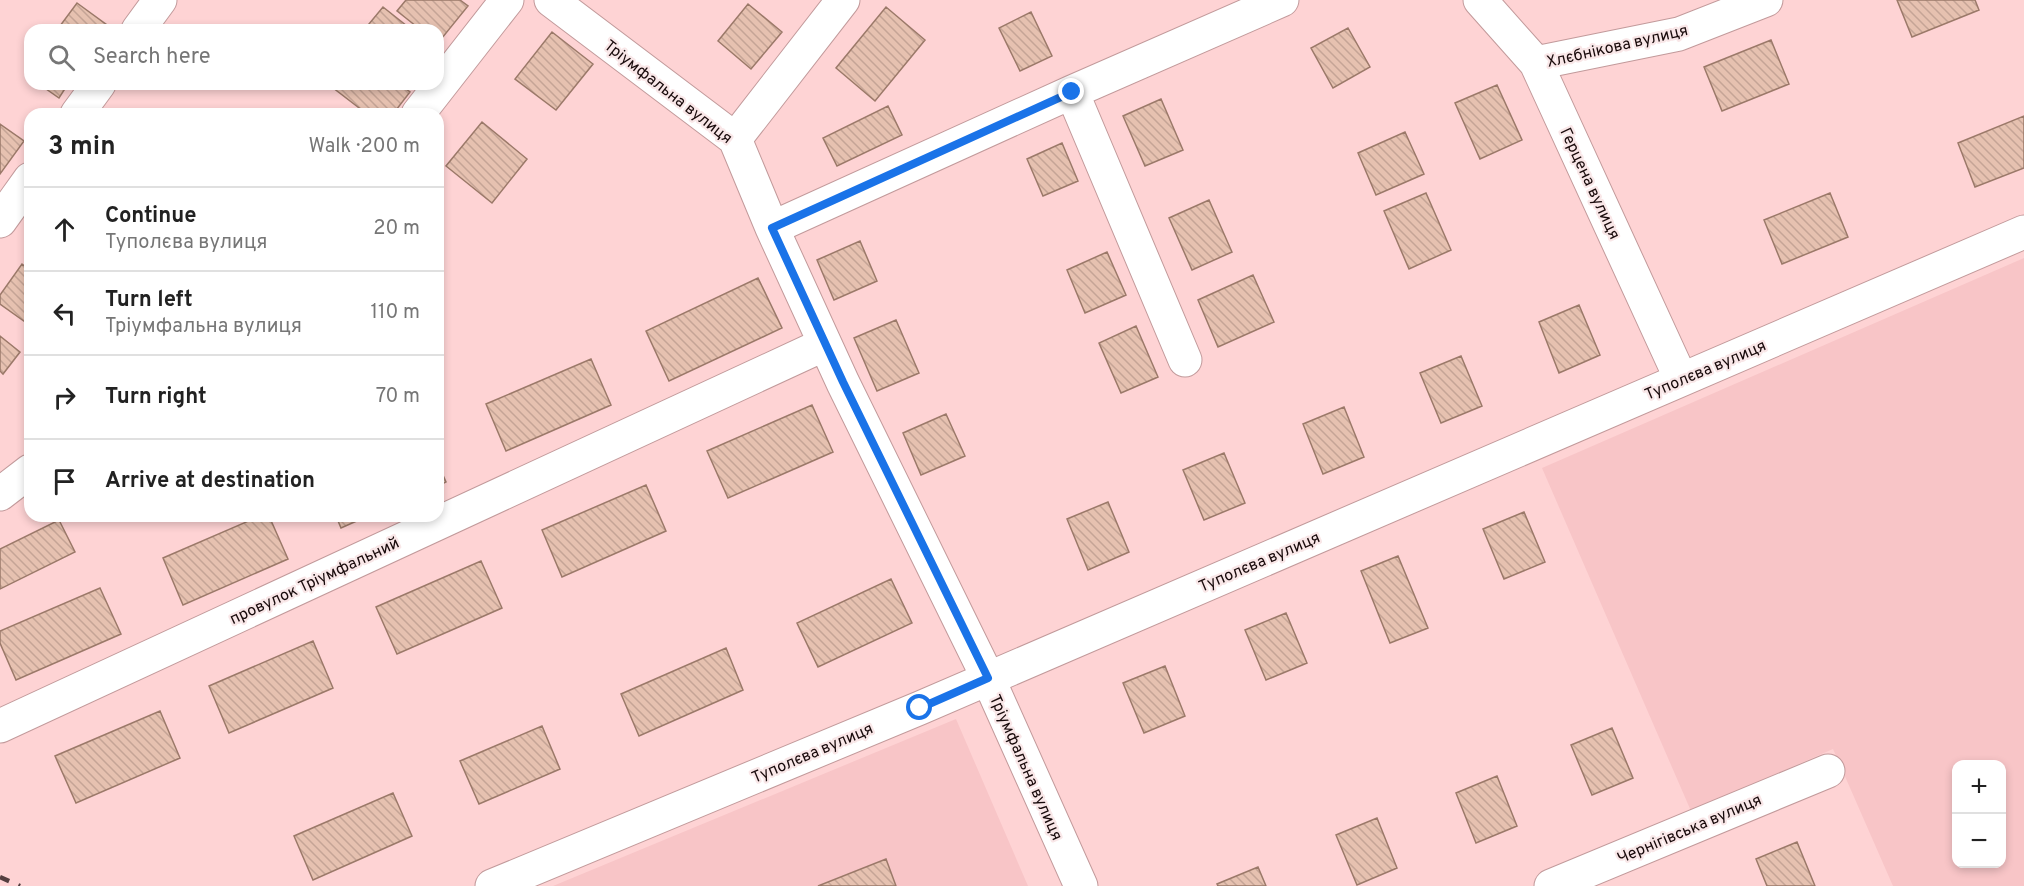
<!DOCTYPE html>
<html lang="en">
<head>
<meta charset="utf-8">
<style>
  body { margin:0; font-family:Overpass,sans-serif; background:#f6f6f6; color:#222 }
  .controls { position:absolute; right:18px; bottom:18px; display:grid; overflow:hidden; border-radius:12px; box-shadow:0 3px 9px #0003 }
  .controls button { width:54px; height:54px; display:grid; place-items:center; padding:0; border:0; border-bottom:2px solid #e0e0e0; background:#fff; color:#222; font:30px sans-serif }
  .stop { position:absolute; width:18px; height:18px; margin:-14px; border:4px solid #1a73e8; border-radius:50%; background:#fff }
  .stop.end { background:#1a73e8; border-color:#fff; box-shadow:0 2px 6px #0008 }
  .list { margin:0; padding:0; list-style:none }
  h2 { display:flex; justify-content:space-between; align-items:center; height:78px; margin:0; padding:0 24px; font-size:26px }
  h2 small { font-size:20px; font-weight:400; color:#767676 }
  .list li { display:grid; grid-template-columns:39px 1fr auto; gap:18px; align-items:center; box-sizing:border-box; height:84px; padding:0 24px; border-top:2px solid #e0e0e0 }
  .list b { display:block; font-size:22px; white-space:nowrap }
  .list p { margin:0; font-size:20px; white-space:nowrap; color:#767676 }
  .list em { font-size:20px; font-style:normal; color:#767676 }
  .icon { flex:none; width:33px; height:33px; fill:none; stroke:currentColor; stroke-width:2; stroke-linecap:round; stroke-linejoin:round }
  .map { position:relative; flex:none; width:2024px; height:886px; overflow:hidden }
  .search { position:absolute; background:#fff; box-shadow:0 3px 9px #0003; left:24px; top:24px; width:420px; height:66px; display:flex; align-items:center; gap:15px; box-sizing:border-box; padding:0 21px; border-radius:18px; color:#767676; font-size:22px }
  .panel { position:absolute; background:#fff; box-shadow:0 3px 9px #0003; left:24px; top:108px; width:420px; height:414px; border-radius:18px }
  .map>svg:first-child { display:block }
  .built { fill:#f8c5c7; fill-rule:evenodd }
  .building { fill:url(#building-back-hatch); stroke:#9b7969; stroke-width:1.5 }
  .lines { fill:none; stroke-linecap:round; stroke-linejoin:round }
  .minor-casing { stroke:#c29a9b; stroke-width:35 }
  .tertiary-casing { stroke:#c29a9b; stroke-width:35 }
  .minor { stroke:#fff; stroke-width:33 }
  .tertiary { stroke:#fff; stroke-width:33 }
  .rail { stroke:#543e3f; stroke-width:4.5; stroke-dasharray:10 10; stroke-linecap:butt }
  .route { stroke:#1a73e8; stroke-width:8 }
  .labels { text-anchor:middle; stroke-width:4.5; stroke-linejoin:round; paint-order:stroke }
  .street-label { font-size:16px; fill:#180a0b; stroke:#f9e7e8 }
</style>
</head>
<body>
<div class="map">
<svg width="2024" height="886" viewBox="0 0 2024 886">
  <defs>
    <pattern id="building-back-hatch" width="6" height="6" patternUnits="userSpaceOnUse" patternTransform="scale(1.5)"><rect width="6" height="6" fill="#e6c1b0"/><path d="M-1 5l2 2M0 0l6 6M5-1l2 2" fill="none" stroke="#c5a496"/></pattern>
  </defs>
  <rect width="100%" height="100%" fill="#fed3d4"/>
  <path class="built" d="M2024,258v628h-131l-60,-137 -142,62 -149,-343zM1956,764h46v100h-46z
    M956,719l72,167h-475z"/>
  <path class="building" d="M406,0h54l8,6 -30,37v-13h-17l-24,-19z
    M1897,0h78l4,10 -67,27z
    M77,3l30,22 -4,5h-46z
    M748,4l34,28 -31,37 -33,-28z
    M383,7l29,23h-48z
    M886,7l39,33 -50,61 -39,-33z
    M1031,12l21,44 -32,15 -21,-43z
    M1348,28l22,39 -37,21 -22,-40z
    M552,32l41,32 -37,46 -41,-31z
    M1771,40l18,44 -67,27 -18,-44z
    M39,84h29l-9,14z
    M328,84h71l11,8 -17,22h-26z
    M1497,85l25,55 -42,19 -25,-56z
    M1161,99l22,51 -38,16 -22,-50z
    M888,106l14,29 -65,31 -14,-28z
    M2024,116v52l-49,19 -17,-44z
    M482,122l45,37 -35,44 -46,-37z
    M0,124l24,17 -24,33z
    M1405,132l19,42 -48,21 -18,-42z
    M1062,143l16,38 -35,15 -16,-37z
    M1426,193l25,57 -42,19 -25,-58z
    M1830,193l18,44 -66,27 -18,-44z
    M1209,200l23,52 -40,18 -23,-52z
    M860,241l17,40 -43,19 -17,-40z
    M1107,252l19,43 -41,18 -18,-43z
    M22,264l8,6v51l-2,3 -28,-20v-9z
    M1253,275l21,47 -56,25 -20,-47z
    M758,278l24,50 -113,53 -23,-50z
    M1579,305l21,50 -41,18 -20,-51z
    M896,320l23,53 -42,18 -23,-53z
    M1136,326l22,51 -37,16 -22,-50z
    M0,336l20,16 -17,22 -3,-3z
    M1461,356l21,50 -41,17 -21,-50z
    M591,359l20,46 -105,46 -20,-47z
    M812,405l21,47 -105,46 -21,-47z
    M1344,407l20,50 -41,17 -20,-50z
    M946,414l19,42 -44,19 -18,-42z
    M1224,453l21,50 -41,17 -21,-50z
    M438,464l8,18 -8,4z
    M646,485l20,46 -104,46 -20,-47z
    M1108,502l21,50 -41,18 -21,-51z
    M1524,512l21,50 -41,17 -21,-50z
    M260,516h9l19,43 -105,46 -20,-47z
    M336,516h32l-27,12z
    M59,520l16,32 -75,37v-40z
    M1398,556l30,72 -38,15 -29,-72z
    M481,561l21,47 -105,46 -21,-47z
    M891,579l21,44 -94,44 -21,-44z
    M100,588l21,46 -105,46 -16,-37v-12z
    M1286,613l21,50 -41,17 -21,-50z
    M313,641l20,47 -104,45 -20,-47z
    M726,648l17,42 -104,46 -18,-42z
    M1165,666l20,50 -41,17 -21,-50z
    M160,711l20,47 -104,45 -21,-47z
    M542,726l18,43 -81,35 -19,-43z
    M1612,728l21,50 -41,17 -21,-50z
    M1497,776l20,50 -41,17 -20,-50z
    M393,793l19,43 -99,44 -19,-44z
    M1377,818l20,50 -40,17 -21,-50z
    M1797,842l18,44h-48l-11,-27z
    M886,859l10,27h-78z
    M1258,867l8,19h-48l-1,-2z"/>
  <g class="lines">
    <defs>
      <path id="minor" d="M551,0l184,139 37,89 71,155 145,295 93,208
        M1480,0l56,63 145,316
        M138,30l22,-30
        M1536,63l143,-29 87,-34
        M1072,92l113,268
        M77,114l22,-30
        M418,114l89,-114
        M735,139l108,-139
        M0,221l30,-42
        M772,228l300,-136 210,-92
        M0,494l30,-23
        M0,726l825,-382
        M1551,886l277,-115"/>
      <path id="tertiary" d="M492,886l428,-178 1104,-476"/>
    </defs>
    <use href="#minor" class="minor-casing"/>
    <use href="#tertiary" class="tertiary-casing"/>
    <use href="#minor" class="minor"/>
    <use href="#tertiary" class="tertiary"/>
    <path class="rail" d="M0,877l20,9"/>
  </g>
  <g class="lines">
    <path class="route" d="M920,708l68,-30 -145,-296 -71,-154 300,-136"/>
  </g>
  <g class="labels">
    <g class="street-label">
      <text transform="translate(1617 45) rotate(-13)" y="6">Хлєбнікова вулиця</text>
      <text transform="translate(669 91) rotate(38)" y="6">Тріумфальна вулиця</text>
      <text transform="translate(1591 183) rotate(65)" y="6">Герцена вулиця</text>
      <text transform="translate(1705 369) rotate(-23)" y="6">Туполєва вулиця</text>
      <text transform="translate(1259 561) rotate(-23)" y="6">Туполєва вулиця</text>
      <text transform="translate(314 580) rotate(-25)" y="6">провулок Тріумфальний</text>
      <text transform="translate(812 752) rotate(-23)" y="6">Туполєва вулиця</text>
      <text transform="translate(1027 767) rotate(66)" y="6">Тріумфальна вулиця</text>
      <text transform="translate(1689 828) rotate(-23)" y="6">Чернігівська вулиця</text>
    </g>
  </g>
</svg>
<div class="controls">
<button>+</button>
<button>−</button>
</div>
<div class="stop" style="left:920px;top:708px"></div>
<div class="stop end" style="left:1072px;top:92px"></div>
<div class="search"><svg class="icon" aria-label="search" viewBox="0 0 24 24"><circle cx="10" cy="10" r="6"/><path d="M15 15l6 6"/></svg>Search here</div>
<section class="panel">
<h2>3 min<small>Walk · 200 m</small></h2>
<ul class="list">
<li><svg class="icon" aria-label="ahead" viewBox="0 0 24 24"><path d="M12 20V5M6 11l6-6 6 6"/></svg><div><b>Continue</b><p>Туполєва вулиця</p></div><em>20 m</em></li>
<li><svg class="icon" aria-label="left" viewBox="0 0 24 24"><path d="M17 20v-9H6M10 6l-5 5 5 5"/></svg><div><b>Turn left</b><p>Тріумфальна вулиця</p></div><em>110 m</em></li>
<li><svg class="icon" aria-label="right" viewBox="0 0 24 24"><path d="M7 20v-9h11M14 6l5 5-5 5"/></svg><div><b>Turn right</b></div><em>70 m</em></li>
<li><svg class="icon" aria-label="arrive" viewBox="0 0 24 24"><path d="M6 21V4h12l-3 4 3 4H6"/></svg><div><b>Arrive at destination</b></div></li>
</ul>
</section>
</div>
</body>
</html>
